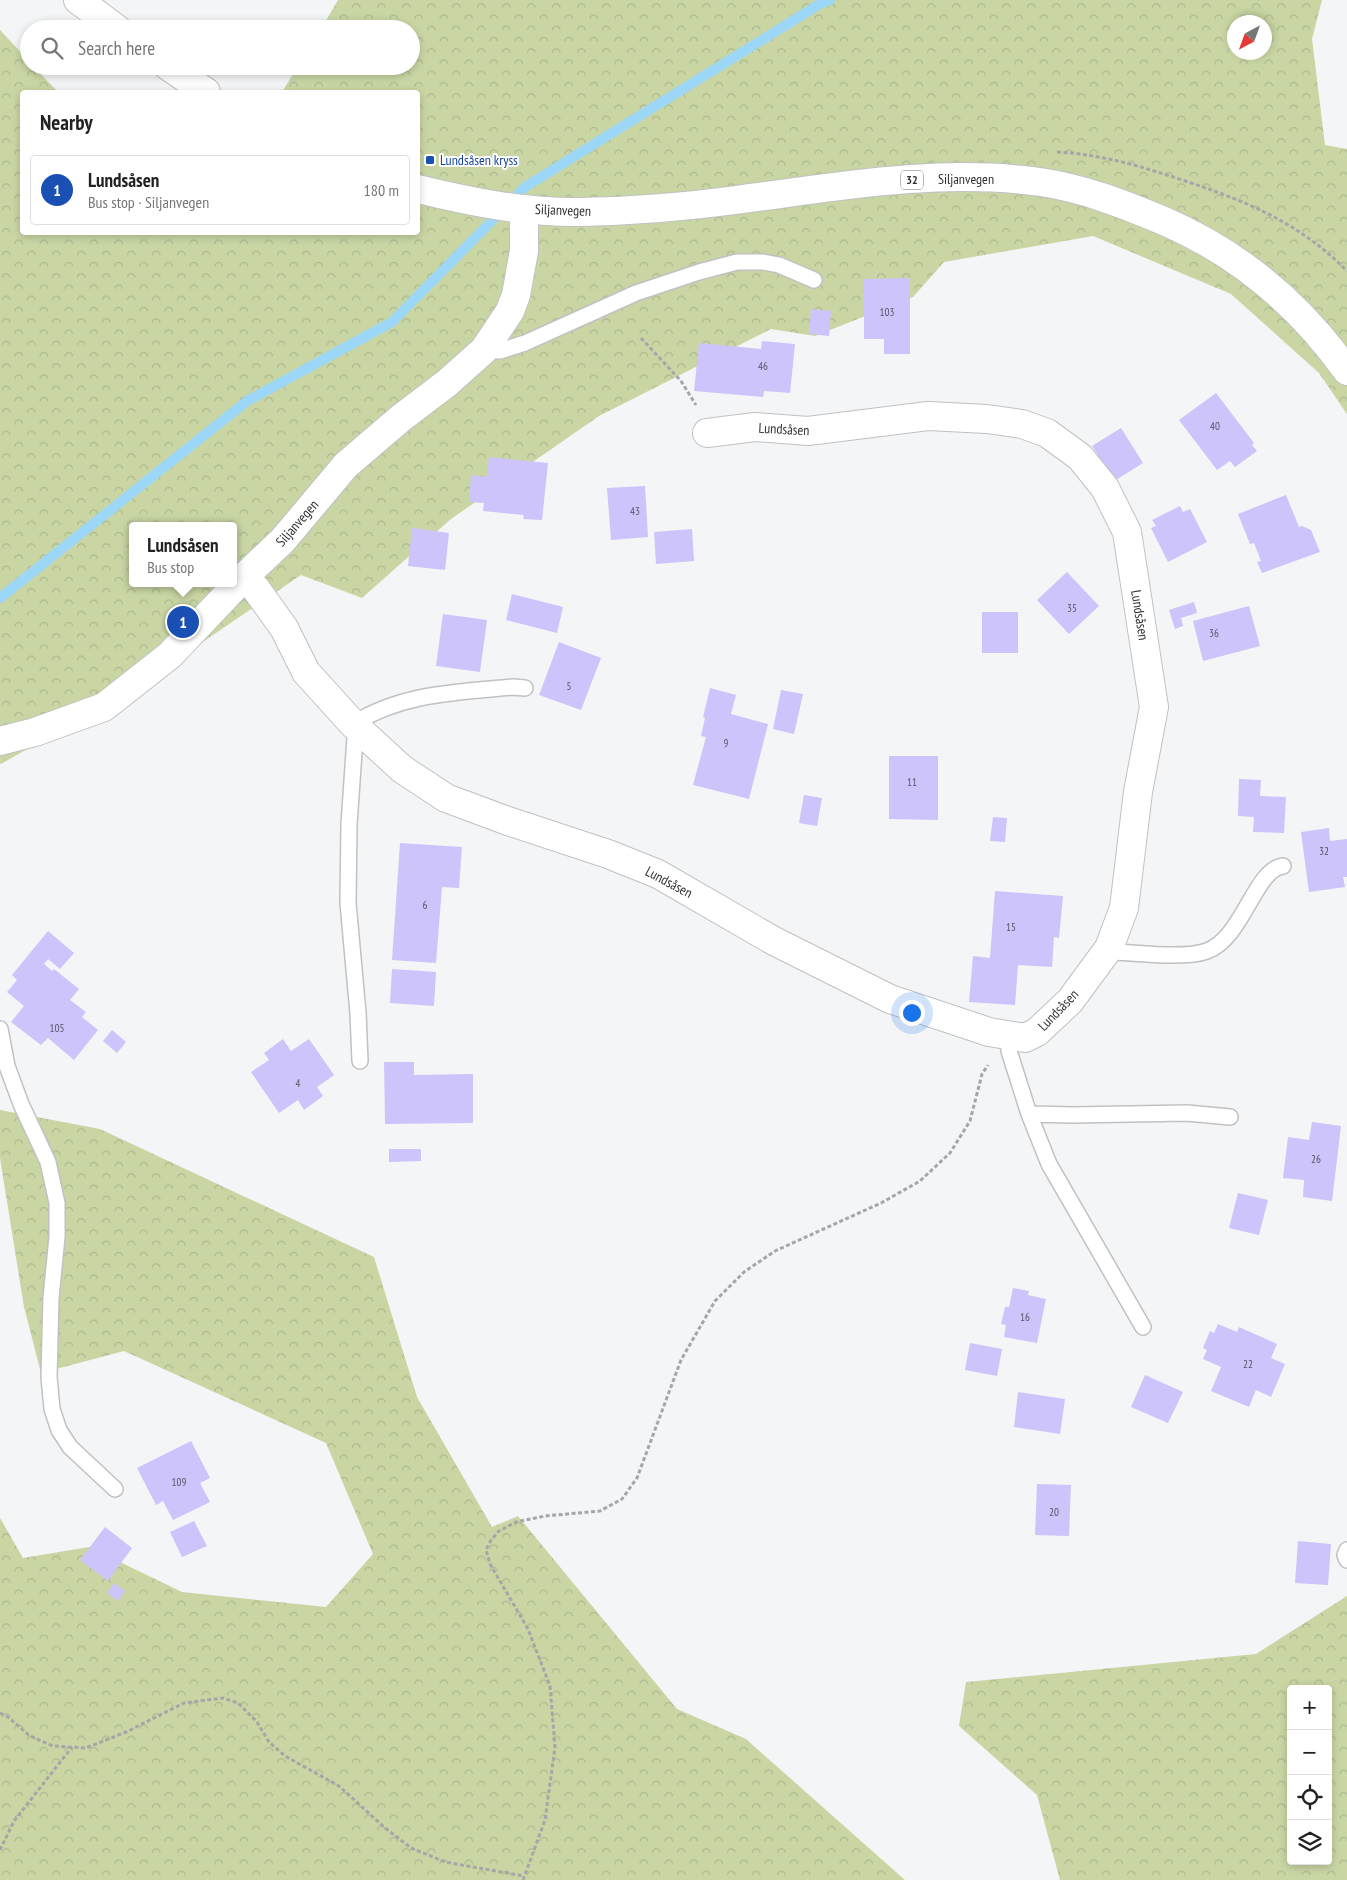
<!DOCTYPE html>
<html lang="en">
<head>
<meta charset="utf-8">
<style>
  body { margin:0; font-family:"PT Sans Narrow",sans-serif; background:#f6f6f6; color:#222 }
  .controls { position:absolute; right:15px; bottom:15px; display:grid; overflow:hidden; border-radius:5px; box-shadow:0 2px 8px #0003 }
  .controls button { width:45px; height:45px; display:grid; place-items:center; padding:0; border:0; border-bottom:1px solid #e0e0e0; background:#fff; color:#222; font:25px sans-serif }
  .compass { position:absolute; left:1227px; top:15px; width:45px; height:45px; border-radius:50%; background:#fff; box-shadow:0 2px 8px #0003; rotate:221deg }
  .you { position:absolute; left:911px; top:1012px; width:18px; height:18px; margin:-12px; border:4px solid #fff; border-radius:50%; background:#1a73e8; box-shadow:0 0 0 8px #1a73e833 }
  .badge { display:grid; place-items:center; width:32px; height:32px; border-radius:50%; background:#8a4c10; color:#fff; font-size:16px; font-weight:700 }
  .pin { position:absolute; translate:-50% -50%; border:2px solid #fff; box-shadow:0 1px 5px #0006 }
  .popup { position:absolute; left:129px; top:522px; width:108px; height:65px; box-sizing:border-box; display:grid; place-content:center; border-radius:5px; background:#fff; filter:drop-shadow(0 1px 4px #0005); font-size:16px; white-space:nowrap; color:#767676 }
  .popup b { font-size:19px; color:#222 }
  .popup::after { content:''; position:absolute; left:50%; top:100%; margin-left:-10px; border:10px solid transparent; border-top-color:#fff }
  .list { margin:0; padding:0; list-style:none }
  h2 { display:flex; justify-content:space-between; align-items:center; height:65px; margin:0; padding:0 20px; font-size:21px }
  h2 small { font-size:16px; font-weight:400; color:#767676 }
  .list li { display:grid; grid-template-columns:32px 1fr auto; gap:15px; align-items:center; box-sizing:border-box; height:70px; margin:0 10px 10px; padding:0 10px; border:1px solid #e0e0e0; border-radius:5px }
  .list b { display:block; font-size:19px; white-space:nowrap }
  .list p { margin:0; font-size:16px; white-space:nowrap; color:#767676 }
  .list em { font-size:16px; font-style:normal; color:#767676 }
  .icon { flex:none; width:28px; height:28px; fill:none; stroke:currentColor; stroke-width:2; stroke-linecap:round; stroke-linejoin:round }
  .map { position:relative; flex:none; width:1347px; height:1880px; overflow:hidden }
  .search { position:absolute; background:#fff; box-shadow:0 2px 8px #0003; left:20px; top:20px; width:400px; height:55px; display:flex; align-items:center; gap:12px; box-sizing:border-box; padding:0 18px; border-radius:28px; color:#767676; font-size:19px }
  .panel { position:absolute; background:#fff; box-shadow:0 2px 8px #0003; left:20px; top:90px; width:400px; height:145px; border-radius:5px }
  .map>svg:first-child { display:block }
  .forest { fill:url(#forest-crowns); fill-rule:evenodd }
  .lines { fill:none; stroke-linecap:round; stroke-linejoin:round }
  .stream { stroke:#9dd7f8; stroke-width:10 }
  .building { fill:#ccc4fa }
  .lane-casing { stroke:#c0c1c2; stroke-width:18 }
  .street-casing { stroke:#c0c1c2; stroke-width:30 }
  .primary-casing { stroke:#c0c1c2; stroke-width:30 }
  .path { stroke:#a5a6a7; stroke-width:3; stroke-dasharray:4 2.5; stroke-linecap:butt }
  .lane { stroke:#fff; stroke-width:15 }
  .street { stroke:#fff; stroke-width:28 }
  .primary { stroke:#fff; stroke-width:28 }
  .transit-dot { fill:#1a4fb4; stroke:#fff; stroke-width:2 }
  .labels { text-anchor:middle; stroke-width:4; stroke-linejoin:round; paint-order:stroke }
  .number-label { font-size:11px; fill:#585664 }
  .shield { fill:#fff; stroke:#6f6f70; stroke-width:1 }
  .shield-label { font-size:12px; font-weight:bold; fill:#313132 }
  .transit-label { font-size:14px; fill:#164399; stroke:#fff; text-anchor:start }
  .street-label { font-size:14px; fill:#313132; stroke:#fff }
</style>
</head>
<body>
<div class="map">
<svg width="1347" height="1880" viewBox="0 0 1347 1880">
  <defs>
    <pattern id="forest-crowns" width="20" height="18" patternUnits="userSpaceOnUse" patternTransform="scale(1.25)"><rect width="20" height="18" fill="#c9d6a4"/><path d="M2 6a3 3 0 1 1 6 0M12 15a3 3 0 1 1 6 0" fill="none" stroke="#adb88e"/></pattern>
  </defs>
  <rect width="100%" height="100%" fill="#f4f5f6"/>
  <path class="forest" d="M338,0h984l-10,39 13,106 22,4v265l-28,-41 -88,-79 -138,-58 -149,26 -31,35 -98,39 -44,-7 -172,87 -148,103 -89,79 -61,-23 -160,109 -140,80 -1,-1v-733l29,31v5h4l25,26h-36v140h396v-140h-136l16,-26h113v-37h-90zM1234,22h30v30h-30zM133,526h100v57h-100z
    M0,1110l100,19 274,128 43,140 75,130 26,-11 159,193 69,30 159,141h-905v-362l23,40 66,-11 93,45 144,15 47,-53 -47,-111 -202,-92 -83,22 -17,-66 -24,-149z
    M1347,1596v284h-287l-23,-85 -78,-69 7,-44 290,-28zM1291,1689h37v172h-37z"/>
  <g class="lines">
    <path class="stream" d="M0,598l247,-197 145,-79 133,-135 293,-182 12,-5"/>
  </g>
  <path class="building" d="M910,278v76h-26v-15h-20v-60z
    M811,309l20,2 -2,25 -20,-2z
    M762,341l33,3 -5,49 -26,-2 -1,6 -69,-6 5,-48 62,6z
    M1216,393l38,50 -2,2 5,6 -22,16 -5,-6 -13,9 -38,-50z
    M1121,428l22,35 -29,18 -22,-35z
    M489,457l59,6 -6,57 -19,-1 1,-4 -41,-4 1,-8 -15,-1 2,-27 16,2z
    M645,486l3,51 -37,3 -4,-52z
    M1286,495l13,32 3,-1 9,4 9,22 -58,21 -5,-11 4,-1 -7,-18 -4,1 -12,-30z
    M1180,506l3,6 7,-3 17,33 -39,20 -17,-34 5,-2 -4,-6z
    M412,528l37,5 -4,37 -37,-4z
    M692,529l2,32 -38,3 -2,-32z
    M1067,572l32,34 -30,28 -32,-34z
    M512,594l51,13 -6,26 -51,-13z
    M1194,602l3,11 -16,5 2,8 -8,3 -6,-19z
    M1249,606l11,40 -57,15 -10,-40z
    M982,612h36v41h-36z
    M443,614l44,6 -7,52 -44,-6z
    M559,642l42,16 -20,52 -42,-15z
    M710,688l26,7 -5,19 37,10 -19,75 -56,-14 13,-48 -5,-1 4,-18 -2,-1z
    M781,690l22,4 -9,40 -21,-5z
    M889,756h49v64l-49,-1z
    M1239,779l22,1 -1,16 26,1 -2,36 -31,-1 1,-15 -16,-1z
    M804,795l18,3 -5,28 -18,-3z
    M993,817l14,1 -2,24 -15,-1z
    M1329,828l1,13 17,-2v38h-4l2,10 -36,5 -8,-60z
    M400,843l62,4 -3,41 -17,-1 -6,76 -44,-3z
    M995,891l68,5 -4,42 -5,-1 -2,30 -34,-2 -3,40 -46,-3 4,-46 17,2z
    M48,931l26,22 -14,16 -12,-10 -4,5 8,7 2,-2 25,20 -9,11 16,12 -4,5 16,13 -24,30 -26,-22 -7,7 -30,-23 13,-16 -17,-14 10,-12 -5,-5z
    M392,969l44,3 -2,34 -44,-3z
    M112,1030l14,12 -9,11 -14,-12z
    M283,1039l8,12 18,-12 25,36 -17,12 6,9 -19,14 -6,-10 -19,13 -28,-41 18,-12 -5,-7z
    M384,1062h30v13l59,-1v49l-88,1z
    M1312,1122l29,4 -9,75 -29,-4 1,-17 -21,-2 5,-41 21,3z
    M389,1149h32v12l-32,1z
    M1238,1193l30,7 -9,35 -30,-7z
    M1013,1288l16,3 -1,4 18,4 -9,44 -33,-6 2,-12 -5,-1 4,-17h4z
    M1218,1324l19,8 2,-5 38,17 -6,14 14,6 -14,33 -15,-7 -7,17 -38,-16 10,-24 -18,-8 4,-9 -4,-2 7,-17 4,2z
    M970,1343l32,6 -5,27 -32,-6z
    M1145,1375l38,17 -15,31 -37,-16z
    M1018,1392l47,7 -5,35 -46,-7z
    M191,1441l19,37 -10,5 10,19 -37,18 -10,-19 -7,4 -19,-37z
    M1037,1484l34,1 -2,51 -34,-1z
    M194,1521l13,25 -25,11 -12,-25z
    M105,1527l27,21 -24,33 -28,-21z
    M1298,1541l33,3 -3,41 -33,-2z
    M114,1583l11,8 -7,10 -11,-8z"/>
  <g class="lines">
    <defs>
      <path id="lane" d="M484,350l16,1 25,-8 111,-50 63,-21 38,-10h26l16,3 35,15
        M353,724c49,-31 105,-32 160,-37l12,1
        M1109,948l6,4c25,1 70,7 92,-1 36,-13 48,-82 76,-85
        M0,1029l7,37 14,38 27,58 9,41v34l-6,61 -2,79 3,32 7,21 11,17 45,42
        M1008,1036l1,15 20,63 20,50 94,163
        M360,1061l-2,-48 -10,-110 1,-79 6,-86 5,-7
        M1029,1114l44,1 114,-2 43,4
        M1347,1550l-2,5 2,5"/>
      <path id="street" d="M244,577l12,12 28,39 22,44 47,52 49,45 44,29 59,22 103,34 50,20 116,67 116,58 99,33 36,6 12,-6 33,-31 39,-53 15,-40 14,-116 16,-85 -27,-175 -22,-44 -25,-31 -33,-24 -25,-9 -35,-5 -59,-3 -120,15 -53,-4 -48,6
        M0,741l35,-9 69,-25 66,-52 74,-78 39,-37 63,-75 55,-47 46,-35 37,-33 26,-39 6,-16 8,-44v-42"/>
      <path id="primary" d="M78,0l39,29
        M168,66l38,26
        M418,189c53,13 108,24 163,23 51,-1 103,-5 155,-12 99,-13 203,-32 304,-18 43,6 83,22 124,39 74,32 136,84 183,150"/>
    </defs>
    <use href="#lane" class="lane-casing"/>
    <use href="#street" class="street-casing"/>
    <use href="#primary" class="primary-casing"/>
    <path class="path" d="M1057,152c41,2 80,13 119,26 65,21 122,43 171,93
      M641,338l40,43 15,24
      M0,1713l8,4 22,19 23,10 33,2 40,-16 58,-29 39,-5 15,5 19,19 12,20 16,14 54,30 45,41 27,21 34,14 79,14
      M0,1850l14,-29 58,-74
      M523,1880l22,-60 10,-73 -5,-61 -22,-57 -38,-65 -4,-14 5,-10 8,-9 17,-9 29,-6 55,-5 22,-12 15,-21 44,-118 34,-59 29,-29 31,-21 106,-48 39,-22 30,-28 20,-32 12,-47 6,-9"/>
    <use href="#lane" class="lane"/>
    <use href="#street" class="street"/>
    <use href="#primary" class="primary"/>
  </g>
  <rect class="transit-dot" x="425" y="155" width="10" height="10" rx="2.5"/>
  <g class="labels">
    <g class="number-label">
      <text x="887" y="316">103</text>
      <text x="763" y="370">46</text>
      <text x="1215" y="430">40</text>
      <text x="635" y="515">43</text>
      <text x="1072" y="612">35</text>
      <text x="1214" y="637">36</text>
      <text x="569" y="690">5</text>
      <text x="726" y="747">9</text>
      <text x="912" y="786">11</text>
      <text x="1324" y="855">32</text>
      <text x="425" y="909">6</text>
      <text x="1011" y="931">15</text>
      <text x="57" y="1032">105</text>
      <text x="298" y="1087">4</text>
      <text x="1316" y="1163">26</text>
      <text x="1025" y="1321">16</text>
      <text x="1248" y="1368">22</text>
      <text x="179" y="1486">109</text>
      <text x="1054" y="1516">20</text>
    </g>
    <rect class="shield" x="901" y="170.5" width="22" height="19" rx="4"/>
    <g class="shield-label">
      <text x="912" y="184">32</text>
    </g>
    <g class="transit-label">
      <text x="440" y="165">Lundsåsen kryss</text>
    </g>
    <g class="street-label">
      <text x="966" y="184">Siljanvegen</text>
      <text transform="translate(563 210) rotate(2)" y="5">Siljanvegen</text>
      <text transform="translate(784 429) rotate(3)" y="5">Lundsåsen</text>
      <text transform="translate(297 523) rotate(-49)" y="5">Siljanvegen</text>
      <text transform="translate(1140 615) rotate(81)" y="5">Lundsåsen</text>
      <text transform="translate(669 882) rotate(28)" y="5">Lundsåsen</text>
      <text transform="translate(1058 1010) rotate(-46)" y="5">Lundsåsen</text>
    </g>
  </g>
</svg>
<div class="controls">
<button>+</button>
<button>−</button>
<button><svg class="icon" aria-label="locate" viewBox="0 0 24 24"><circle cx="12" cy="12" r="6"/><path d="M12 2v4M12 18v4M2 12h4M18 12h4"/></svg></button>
<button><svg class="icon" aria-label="layers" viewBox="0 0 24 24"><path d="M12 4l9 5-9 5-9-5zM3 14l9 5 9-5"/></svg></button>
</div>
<svg class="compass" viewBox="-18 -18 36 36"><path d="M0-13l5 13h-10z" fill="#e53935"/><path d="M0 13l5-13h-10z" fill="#767676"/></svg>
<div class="you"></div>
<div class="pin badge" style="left:183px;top:622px;background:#1a4fb4">1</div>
<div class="popup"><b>Lundsåsen</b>Bus stop</div>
<div class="search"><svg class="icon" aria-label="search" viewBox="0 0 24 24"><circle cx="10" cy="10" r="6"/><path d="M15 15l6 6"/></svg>Search here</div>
<section class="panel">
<h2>Nearby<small></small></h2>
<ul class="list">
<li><span class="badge" style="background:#1a4fb4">1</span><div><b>Lundsåsen</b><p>Bus stop · Siljanvegen</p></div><em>180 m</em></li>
</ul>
</section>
</div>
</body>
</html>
